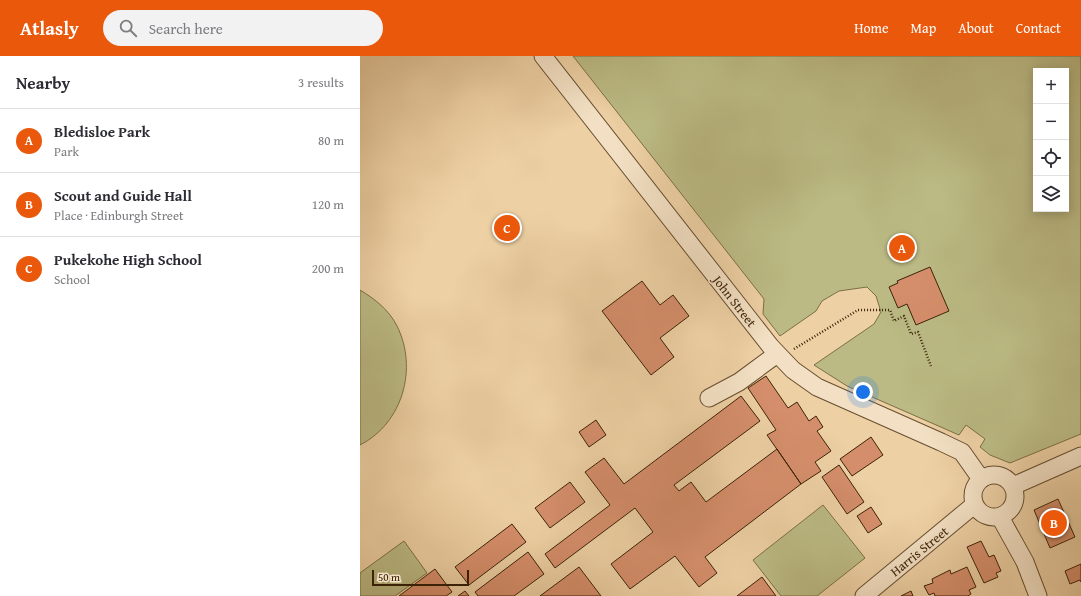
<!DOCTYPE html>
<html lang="en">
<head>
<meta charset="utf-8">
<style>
  body { margin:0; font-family:"Gentium Book Plus",serif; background:#f2f2f3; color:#2b2b33 }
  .controls { position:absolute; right:12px; top:12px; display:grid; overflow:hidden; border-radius:0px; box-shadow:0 2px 10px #0003 }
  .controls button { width:36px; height:36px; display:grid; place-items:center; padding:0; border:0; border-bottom:1px solid #e1e1e2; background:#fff; color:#2b2b33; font:20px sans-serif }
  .scale { position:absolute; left:12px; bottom:10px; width:97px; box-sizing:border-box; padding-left:4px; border:2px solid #3c2308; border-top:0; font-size:11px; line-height:14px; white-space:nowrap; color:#3c2308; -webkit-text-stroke:3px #f3e0c4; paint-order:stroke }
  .you { position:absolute; left:503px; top:336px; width:14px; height:14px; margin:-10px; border:3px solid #fff; border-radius:50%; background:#1a73e8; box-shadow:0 0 0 6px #1a73e833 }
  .badge { display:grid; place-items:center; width:26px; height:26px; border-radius:50%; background:#ea580c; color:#fff; font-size:13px; font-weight:700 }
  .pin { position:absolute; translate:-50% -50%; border:2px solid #fff; box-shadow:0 1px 4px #0006 }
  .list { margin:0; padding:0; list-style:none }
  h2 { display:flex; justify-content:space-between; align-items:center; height:52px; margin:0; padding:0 16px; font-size:17px }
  h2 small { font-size:13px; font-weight:400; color:#7c7c81 }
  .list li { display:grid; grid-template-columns:26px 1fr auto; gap:12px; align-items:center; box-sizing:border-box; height:64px; padding:0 16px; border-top:1px solid #e1e1e2 }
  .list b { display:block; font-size:15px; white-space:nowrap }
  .list p { margin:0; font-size:13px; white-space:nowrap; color:#7c7c81 }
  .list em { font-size:13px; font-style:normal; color:#7c7c81 }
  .icon { flex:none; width:22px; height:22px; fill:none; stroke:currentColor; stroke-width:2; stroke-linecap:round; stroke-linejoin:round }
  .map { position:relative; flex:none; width:721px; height:540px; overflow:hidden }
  header { display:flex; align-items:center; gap:24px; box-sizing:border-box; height:56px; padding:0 20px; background:#ea580c; color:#fff }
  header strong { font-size:19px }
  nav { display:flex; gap:22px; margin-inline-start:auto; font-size:14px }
  .search { width:280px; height:36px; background:#f2f2f3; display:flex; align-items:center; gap:10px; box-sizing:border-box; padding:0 14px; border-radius:22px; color:#7c7c81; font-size:15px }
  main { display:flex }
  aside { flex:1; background:#fff }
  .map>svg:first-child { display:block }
  .green { fill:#bbba84; stroke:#7c6e46; fill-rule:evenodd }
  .building { fill:#d58e6b; stroke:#3c2308 }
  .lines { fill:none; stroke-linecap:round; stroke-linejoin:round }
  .minor-casing { stroke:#684e2f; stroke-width:19 }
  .path { stroke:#3c2308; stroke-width:2.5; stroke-dasharray:1 2; stroke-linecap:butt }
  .minor { stroke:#f3e0c4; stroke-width:17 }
  .labels { text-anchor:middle; stroke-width:3.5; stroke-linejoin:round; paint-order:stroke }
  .street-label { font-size:13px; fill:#3c2308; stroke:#f3e0c4 }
</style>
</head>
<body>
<header>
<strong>Atlasly</strong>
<div class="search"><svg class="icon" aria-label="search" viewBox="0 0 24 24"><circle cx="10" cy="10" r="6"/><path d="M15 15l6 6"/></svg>Search here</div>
<nav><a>Home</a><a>Map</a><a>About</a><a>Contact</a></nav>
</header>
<main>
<aside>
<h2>Nearby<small>3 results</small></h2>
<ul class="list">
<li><span class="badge">A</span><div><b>Bledisloe Park</b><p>Park</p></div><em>80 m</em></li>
<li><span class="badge">B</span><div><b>Scout and Guide Hall</b><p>Place · Edinburgh Street</p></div><em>120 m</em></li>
<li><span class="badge">C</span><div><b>Pukekohe High School</b><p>School</p></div><em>200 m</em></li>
</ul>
</aside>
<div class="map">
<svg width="721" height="540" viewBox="0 0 721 540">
  <rect width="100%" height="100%" fill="#edd0a4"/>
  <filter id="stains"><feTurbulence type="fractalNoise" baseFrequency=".005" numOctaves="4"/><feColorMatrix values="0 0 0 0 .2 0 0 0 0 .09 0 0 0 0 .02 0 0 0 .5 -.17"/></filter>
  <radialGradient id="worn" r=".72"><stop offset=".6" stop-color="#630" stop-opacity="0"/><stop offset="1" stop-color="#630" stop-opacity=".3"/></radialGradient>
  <path class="green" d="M213,0h508v378l-71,29 -20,-8 -10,-8 5,-8 -19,-14 -7,10 -112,-49 -33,-21 60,-41 7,-12 -5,-16 -9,-9 -28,4 -17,10 -6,10 -36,25 -17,-22 1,-15zM676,15h30v138h-30z
    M0,234c15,9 29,20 37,36 21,42 6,97 -37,119z
    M463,449l42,53 -48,38h-36l-28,-36z
    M44,485l23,32 -32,23h-35v-23z"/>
  <path class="building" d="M570,211l19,44 -33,14 -9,-21 -9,4 -9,-21 9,-4 -1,-2z
    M282,225l18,24 13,-10 16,21 -29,22 14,19 -23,18 -49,-64z
    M406,320l22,32 9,-6 12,19 7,-5 7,11 -6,4 14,20 -16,11 6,9 -20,13 -34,-49 9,-5 -28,-42z
    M381,340l19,25 -86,64 5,6 12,-9 15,20 71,-53 24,35 -96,73 12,16 -18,14 -24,-31 -45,33 -19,-25 42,-32 -18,-24 -80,60 -10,-14 65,-49 -25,-33 19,-14 20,26z
    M236,364l10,15 -17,12 -10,-15z
    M511,381l12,18 -31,21 -12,-17z
    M479,409l25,37 -17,12 -25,-37z
    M210,426l15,20 -35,26 -15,-20z
    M698,443l17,38 -25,11 -16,-38z
    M511,451l11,17 -14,9 -11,-17z
    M152,468l14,18 -57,43 -14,-18z
    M621,485l8,16 5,-2 7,16 -5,2 2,4 -14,6 -17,-36z
    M168,496l16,22 -30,22h-36l-3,-4z
    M721,508v18l-1,-2 -10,4 -5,-13z
    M219,511l22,29h-61z
    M607,511l9,20 -7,3 2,4 -3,2h-33l-1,-3 -5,2 -5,-9 9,-3 -1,-4 18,-9 1,4z
    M75,513l17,23 -6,4h-47z
    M402,521l14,19h-39z
    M105,535l4,5h-11z
    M551,535l2,5h-12z"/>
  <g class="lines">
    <defs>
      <path id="minor" d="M183,0l228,291 22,23 24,17 124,55 21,10 19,27
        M349,342l30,-16 38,-28
        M613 440a21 21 0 1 1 42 0a21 21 0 1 1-42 0Z
        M653,430l68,-30
        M640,461l25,45 13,34
        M504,540l110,-91"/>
    </defs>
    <use href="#minor" class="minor-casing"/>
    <path class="path" d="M434,293l64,-39h32l4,11 10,-5 7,18 7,-2 13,34"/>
    <use href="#minor" class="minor"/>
  </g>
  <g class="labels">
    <g class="street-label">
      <text transform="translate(375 245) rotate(52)" y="5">John Street</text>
      <text transform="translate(559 495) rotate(-39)" y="5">Harris Street</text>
    </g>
  </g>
  <rect width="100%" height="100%" filter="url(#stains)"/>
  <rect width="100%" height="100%" fill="url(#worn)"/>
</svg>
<div class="controls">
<button>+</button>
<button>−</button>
<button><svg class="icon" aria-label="locate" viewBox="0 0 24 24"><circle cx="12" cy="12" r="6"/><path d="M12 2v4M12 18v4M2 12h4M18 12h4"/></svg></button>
<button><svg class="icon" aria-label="layers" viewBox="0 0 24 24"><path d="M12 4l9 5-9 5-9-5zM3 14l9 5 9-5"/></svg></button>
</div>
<div class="scale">50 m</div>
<div class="you"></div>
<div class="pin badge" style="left:542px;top:192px">A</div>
<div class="pin badge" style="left:694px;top:467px">B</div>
<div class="pin badge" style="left:147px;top:172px">C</div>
</div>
</main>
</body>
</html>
